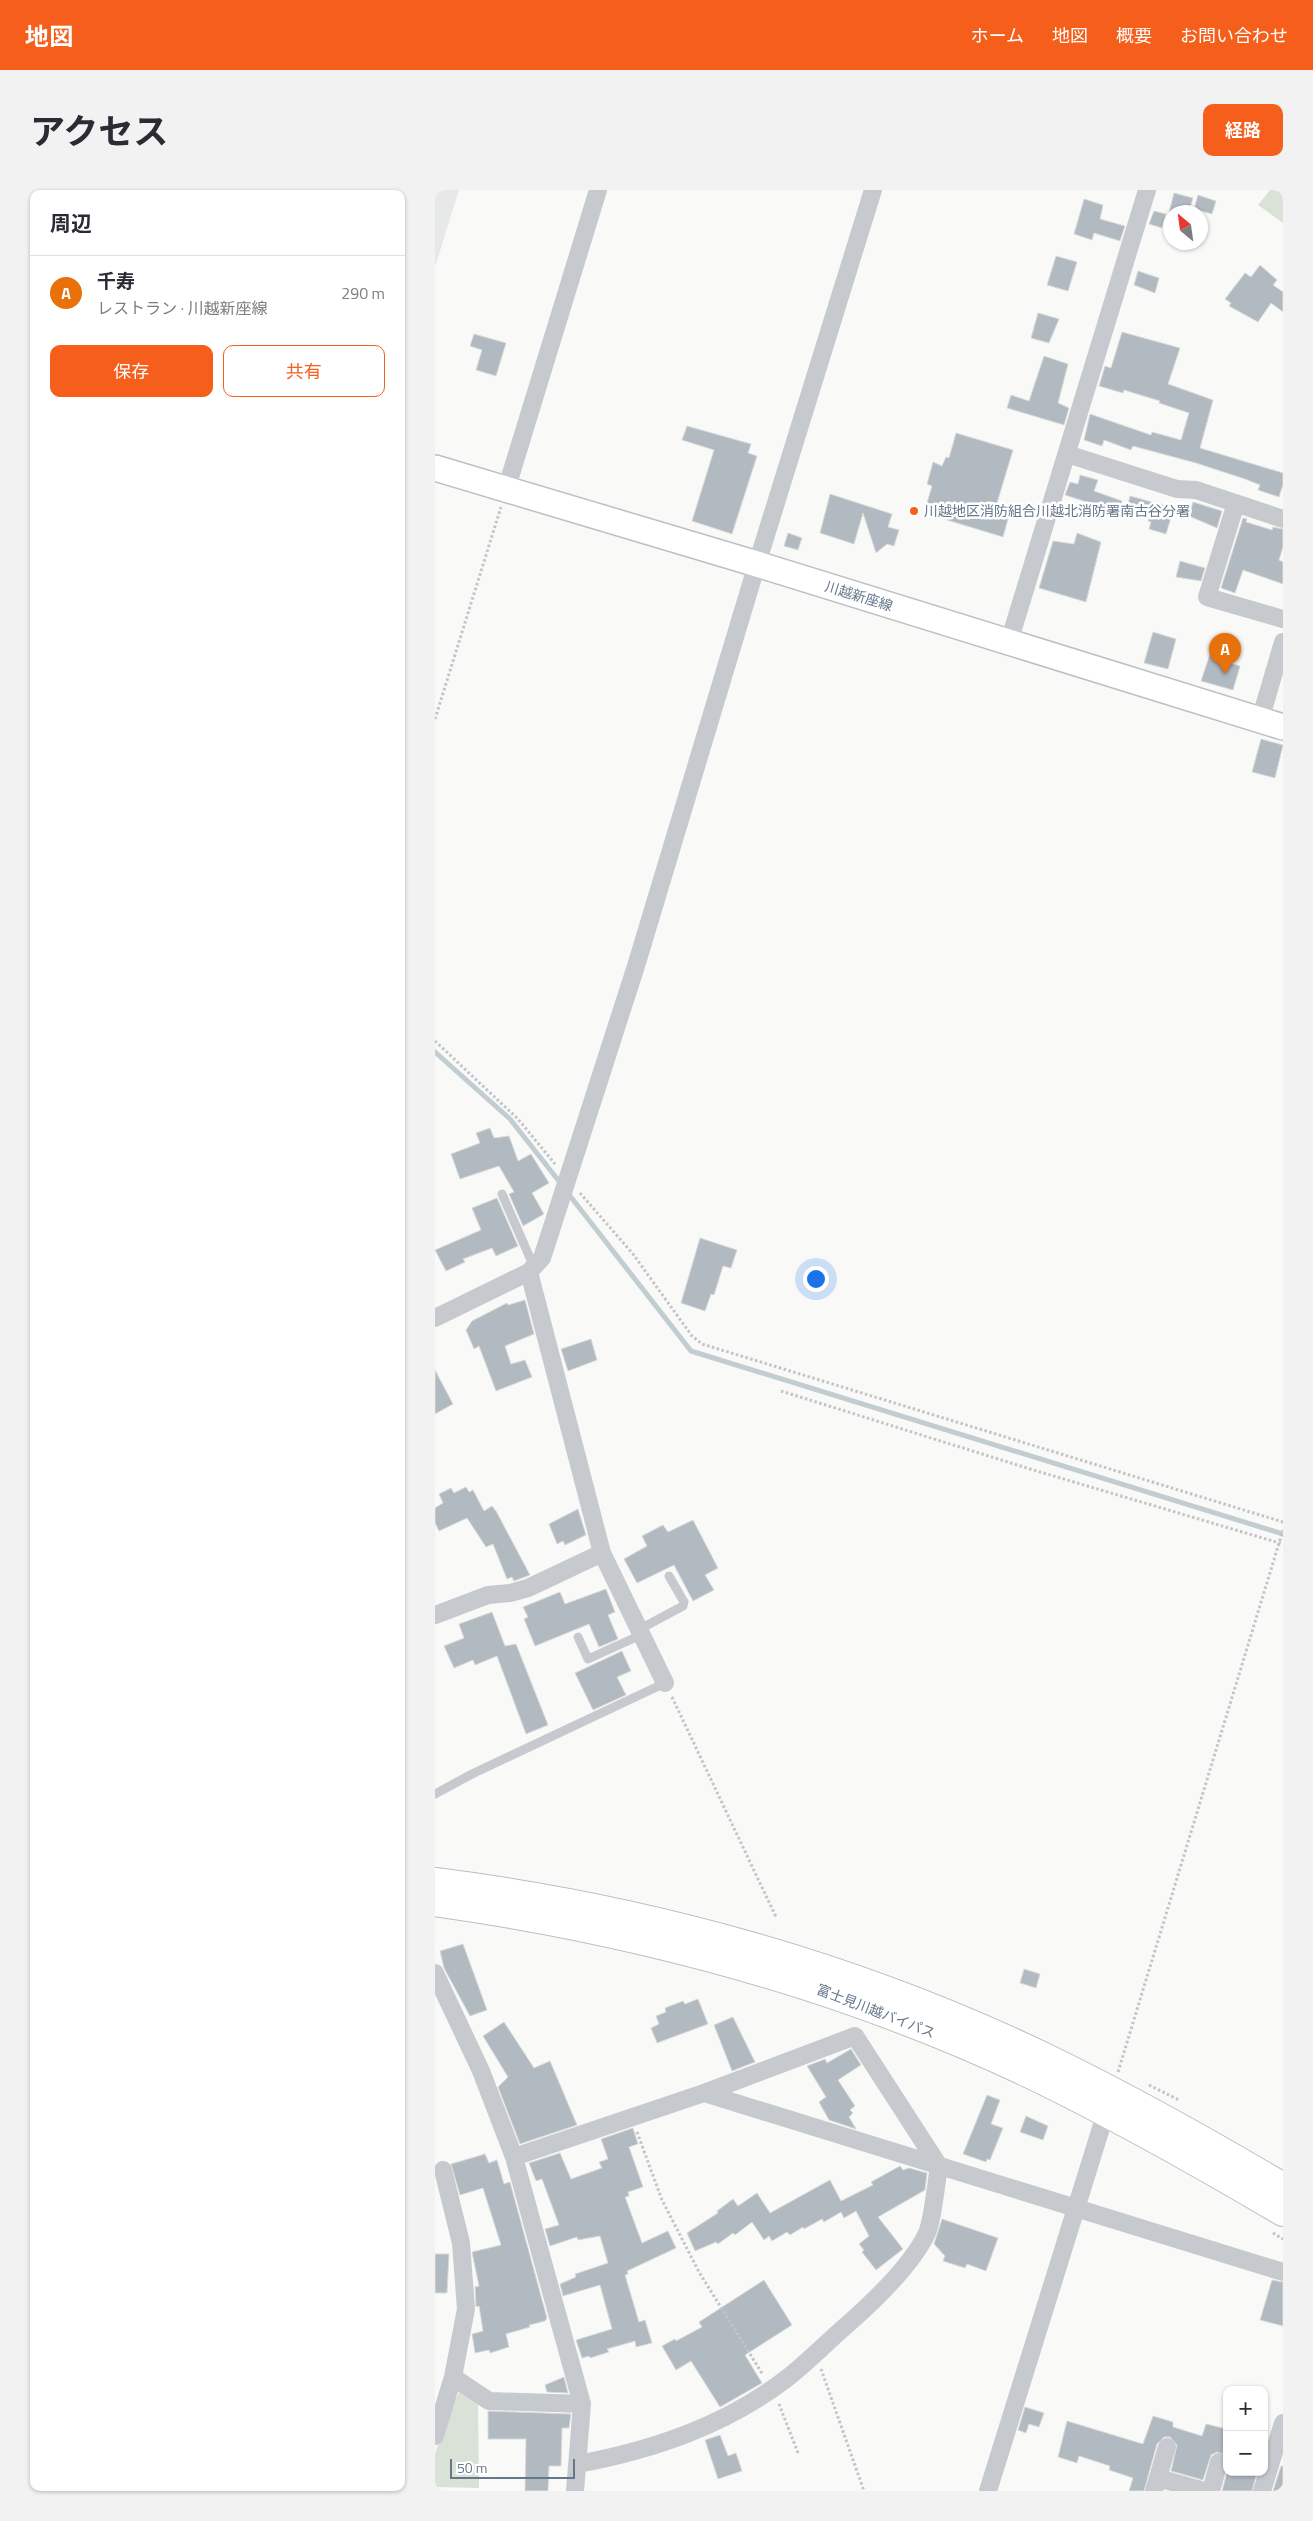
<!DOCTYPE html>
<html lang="ja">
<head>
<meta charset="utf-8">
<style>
  body { margin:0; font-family:"Titillium Web","Noto Sans JP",sans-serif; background:#f2f2f3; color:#2b2b33 }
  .controls { position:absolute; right:15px; bottom:15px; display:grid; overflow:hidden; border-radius:10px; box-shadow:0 1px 4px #0004 }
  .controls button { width:45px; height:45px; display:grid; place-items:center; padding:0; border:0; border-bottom:1px solid #e1e1e2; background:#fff; color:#2b2b33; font:25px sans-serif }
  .compass { position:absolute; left:728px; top:15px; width:45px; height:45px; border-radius:50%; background:#fff; box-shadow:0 1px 4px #0004; rotate:331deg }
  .scale { position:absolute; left:15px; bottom:12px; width:125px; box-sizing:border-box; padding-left:5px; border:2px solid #65778b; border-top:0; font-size:14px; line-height:18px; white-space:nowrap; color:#65778b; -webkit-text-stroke:4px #fff; paint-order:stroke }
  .you { position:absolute; left:380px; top:1088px; width:18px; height:18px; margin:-12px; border:4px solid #fff; border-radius:50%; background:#1a73e8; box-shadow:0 0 0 8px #1a73e833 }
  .badge { display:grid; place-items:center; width:32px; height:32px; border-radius:50%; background:#f55f1b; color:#fff; font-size:16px; font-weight:700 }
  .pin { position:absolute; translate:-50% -41px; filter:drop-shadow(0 1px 2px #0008) }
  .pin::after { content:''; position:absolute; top:26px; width:18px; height:15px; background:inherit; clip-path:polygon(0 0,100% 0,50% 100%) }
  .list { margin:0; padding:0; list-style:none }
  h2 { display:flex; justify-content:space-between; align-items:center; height:65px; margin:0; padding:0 20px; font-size:21px }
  h2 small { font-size:16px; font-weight:400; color:#7c7c81 }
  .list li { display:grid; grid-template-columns:32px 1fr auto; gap:15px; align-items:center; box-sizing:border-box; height:75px; padding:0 20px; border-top:1px solid #e1e1e2 }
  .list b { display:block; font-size:19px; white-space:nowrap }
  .list p { margin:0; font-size:16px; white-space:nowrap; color:#7c7c81 }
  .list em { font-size:16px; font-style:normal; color:#7c7c81 }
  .actions { display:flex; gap:10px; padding:15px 20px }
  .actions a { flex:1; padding:11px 0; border:1px solid #f55f1b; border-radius:10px; text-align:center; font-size:18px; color:#f55f1b }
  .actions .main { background:#f55f1b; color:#fff }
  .map { position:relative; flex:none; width:848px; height:2301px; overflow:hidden; border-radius:10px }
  header { display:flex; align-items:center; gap:30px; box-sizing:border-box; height:70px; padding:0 25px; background:#f55f1b; color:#fff }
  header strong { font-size:24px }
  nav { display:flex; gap:28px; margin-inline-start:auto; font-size:18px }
  .intro { display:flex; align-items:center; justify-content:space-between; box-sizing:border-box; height:120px; padding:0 30px }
  h1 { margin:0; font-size:35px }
  .button { padding:12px 22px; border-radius:10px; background:#f55f1b; color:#fff; font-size:18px; font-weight:700 }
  main { display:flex; gap:30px; padding:0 30px }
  aside { flex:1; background:#fff; border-radius:10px; box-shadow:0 1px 4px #0004 }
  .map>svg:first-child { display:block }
  .built { fill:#e7e8e8 }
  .green { fill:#dae2d7 }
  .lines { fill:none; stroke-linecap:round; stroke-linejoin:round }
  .stream { stroke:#c2cdd2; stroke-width:5 }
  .building { fill:#b1b9c1; stroke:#dbdbd9 }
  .secondary-casing { stroke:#bbc0c5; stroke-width:28 }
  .highway-casing { stroke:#bbbec2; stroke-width:30 }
  .path { stroke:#c2c4c7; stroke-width:3; stroke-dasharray:2.5 2.5; stroke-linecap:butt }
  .lane { stroke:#c6cacf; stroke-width:9 }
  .street { stroke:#c6cacf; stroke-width:18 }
  .secondary { stroke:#fff; stroke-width:25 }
  .highway { stroke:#fff; stroke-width:28 }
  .poi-dot { fill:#f55f1b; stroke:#fff; stroke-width:2 }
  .labels { text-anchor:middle; stroke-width:5; stroke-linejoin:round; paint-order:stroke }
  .poi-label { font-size:14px; fill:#65778b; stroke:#fff; text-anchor:start }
  .street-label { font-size:14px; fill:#65778b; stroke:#fff }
</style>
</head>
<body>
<header>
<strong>地図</strong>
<nav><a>ホーム</a><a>地図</a><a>概要</a><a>お問い合わせ</a></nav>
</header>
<div class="intro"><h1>アクセス</h1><a class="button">経路</a></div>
<main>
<aside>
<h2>周辺<small></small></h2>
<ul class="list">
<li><span class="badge" style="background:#e8710a">A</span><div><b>千寿</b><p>レストラン · 川越新座線</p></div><em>290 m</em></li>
</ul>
<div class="actions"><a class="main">保存</a><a>共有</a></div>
</aside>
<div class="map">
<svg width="848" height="2301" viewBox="0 0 848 2301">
  <rect width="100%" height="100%" fill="#f9f9f7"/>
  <path class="built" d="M0,0h24l-24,77z"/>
  <path class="green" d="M835,0h13v33l-25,-18z
    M25,2200l18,12 1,86 -41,-1v4h-3v-37l9,-29z"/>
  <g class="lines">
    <path class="stream" d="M0,862l75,67 52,66
      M132,1002l124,159 592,183"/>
  </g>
  <path class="building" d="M739,3l19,5 -4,14h-20z
    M763,5l18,6 -4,13 -18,-5z
    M649,9l19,6 -3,14 25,7 -5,15 -26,-8 -2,7 -18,-6z
    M719,21l12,3 -4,14 -13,-4z
    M621,66l21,6 -9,29 -21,-6z
    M825,75l17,15 -4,5 10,7v20l-12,-9 -13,19 -29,-16 2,-3 -6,-4 20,-26 6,4z
    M703,81l21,7 -4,15 -21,-8z
    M603,123l21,6 -10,24 -18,-5z
    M687,142l58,16 -12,36 45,16 -13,48 83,25v12l-4,12 -21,-7 2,-5 -15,-6 -49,-16 -63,-17 -2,4 -27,-10 -2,6 -18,-6 6,-26 61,21 1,-3 29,8 8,-27 -30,-10 1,-2 -36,-11 -1,3 -24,-7 6,-20 6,2z
    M39,144l32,9 -10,33 -20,-6 6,-20 -12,-4z
    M609,166l24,8 -10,39 11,5 -5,17 -57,-17 4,-13 18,6z
    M252,236l64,18 -3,9 9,3 -25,78 -40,-13 22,-71 -32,-10z
    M521,243l57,17 -19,63 14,6 -5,18 -79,-24 8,-27 -5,-2 6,-22 9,4 4,-9 3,1z
    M645,285l18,5 -4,11 28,10 -6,18 -25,-9 2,-6 -28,-9 5,-13 8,2z
    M395,304l62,20 -4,13 11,3 -5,16 -7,-2 -11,9 -13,-40 -9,31 -34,-11z
    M695,306l44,12 -8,26 -17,-5 2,-7 -3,-1 1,-2 -23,-7z
    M758,312l29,9 -5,17 -28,-12z
    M808,328l4,1 -1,3 26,8 1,-3 10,2v18l-4,13 4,2v22l-40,-14 -8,23 -14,-5z
    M353,343l14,5 -4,12 -14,-4z
    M642,343l24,9 -15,60 -47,-14 14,-47 21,3z
    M745,371l25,7 -4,13 -25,-4z
    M718,442l23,7 -8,30 -24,-6z
    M775,464l14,4 -1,3 17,5 -7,24 -32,-9z
    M826,549l22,6 -8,33 -23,-6z
    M55,938l4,10 15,-2 9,25 13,-7 18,29 -17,10 12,21 -21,12 -14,-32 5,-2 -15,-26 -39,13 -9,-25 29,-11 -4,-10z
    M62,1008l21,48 -22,10 -4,-8 -29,11 2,3 -19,9 -11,-21 46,-20 -9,-22z
    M265,1048l37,12 -6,18 -8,-2 -9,29 -3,-1 -6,17 -24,-8z
    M90,1110l9,34 -29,12 6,18 14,-4 7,17 -36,14 -17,-45 -5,3 -8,-19 6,-9 35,-18 1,2z
    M156,1149l6,21 -29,11 -7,-22z
    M0,1180l18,34 -18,10z
    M31,1297l3,5 4,-2 11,21 8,-5 4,5 34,64 -16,6 -2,-4 -5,2 -14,-35 -7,3 -19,-29 -28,13 -4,-8v-15l8,-5 -4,-9 12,-6 3,5z
    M143,1319l8,26 -21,10 -2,-4 -6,3 -8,-20z
    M258,1330l25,48 -13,7 9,15 -21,11 -19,-36 -37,18 -13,-24 23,-13 -5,-10 21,-11 5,7z
    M171,1399l9,23 -7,3 10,24 -19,8 -10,-23 -54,22 -11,-27 4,-2 -5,-10 37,-15 5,12z
    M57,1422l13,34 11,-2 32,81 -22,9 -29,-78 -22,9 -2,-5 -19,8 -10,-22 20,-8 -5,-14z
    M187,1461l9,20 -14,6 9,18 -33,15 -18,-37z
    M28,1754l24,66 -17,6 -26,-48 -4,-17z
    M589,1779l16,5 -4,14 -16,-5z
    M263,1809l10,25 -51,19 -6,-15 8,-4 -3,-8 10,-4 -1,-4 18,-7 2,3z
    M298,1827l22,45 -23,9 -18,-46z
    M69,1832l30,46 16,-7 27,64 -57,19 -22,-57 10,-10 -25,-41z
    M416,1859l10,16 -23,15 17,26 -5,4 3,3 -4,4 7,12 -27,-9 -10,-18 7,-5 -19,-31 18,-7 2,4z
    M552,1905l13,5 -9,24 12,4 -13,32 -3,-1 -1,3 -23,-8z
    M591,1926l22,10 -5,14 -23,-8z
    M198,1938l5,16 -9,3 14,40 -15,5 1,4 -4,1 17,46 26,-12 8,17 -49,23 1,3 -3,1 14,47 6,-2 7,23 -16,4 -1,-6 -28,8 2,3 -19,6 -1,-2 -7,2 -6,-18 36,-11 -12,-44 -37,11 -3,-12 16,-7 -1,-3 33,-11 -8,-27 -22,4 -1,-3 -27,9 -5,-17 14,-4 -17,-46 -6,2 -7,-18 31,-10 11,26 31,-11 -3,-6 9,-3 -7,-20z
    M50,1964l4,9 8,-3 7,24 6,-2 37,136 -2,3 -16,4 1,2 -24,7 3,13 -19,6 -1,-3 -14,3 -3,-19 11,-3 -4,-25 -3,1 -1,-20 4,-1 -7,-34 29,-7 -18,-57 -23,7 -9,-31z
    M465,1976l3,4 6,-2 18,5 -2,17 -47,27 25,32 -27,21 -14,-18 2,-2 -5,-6 10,-8 -13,-25 -12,7 -3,-6 -17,10 -2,-3 -18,10 -1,-2 -13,8 -3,-3 -15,9 -3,-5 -5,4 -12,-18 -17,13 -2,-2 -15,11 -2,-2 -21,9 -8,-18 31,-20 -1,-2 16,-12 5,7 19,-13 13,20 60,-33 11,21 32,-16 -2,-3z
    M507,2029l56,19 -12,33 -19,-7 -2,4 -22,-7 2,-5 -11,-12z
    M0,2064h14l-2,39h-12z
    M329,2090l28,45 -47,30 17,28 -42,24 -29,-46 -15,9 -14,-24 13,-7 1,2 26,-14 -3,-5z
    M837,2090l11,2v44l-23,-6z
    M129,2187l4,16 -21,-1 -2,-7z
    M590,2217l19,6 -5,14 -10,-3 -3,9 -8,-3z
    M53,2221l83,3 -2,14h-7l-1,38h-12l-1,25h-23l1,-52h-38z
    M718,2226l20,6v5l29,9 4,-12 21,5v26l-10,-3 -6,3 -8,25 -32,-9 6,-26 -7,-8h-6l-7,7 -13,47h-15l4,-13 -24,-8 1,-4 -31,-10 -2,7 -19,-6 9,-36 76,23z
    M285,2245l8,21 8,-3 6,18 -24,8 -13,-39z
    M846,2276h2v25h-10z
    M792,2282h30l-5,19h-30z"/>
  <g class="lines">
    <defs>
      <path id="secondary" d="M0,278l322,96 526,163"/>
      <path id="highway" d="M0,1692c209,26 417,83 607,174 83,40 163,85 241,131
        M0,1712c205,29 407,83 595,172 87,42 170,89 253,138"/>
    </defs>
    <use href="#secondary" class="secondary-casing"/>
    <use href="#highway" class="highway-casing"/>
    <path class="path" d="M0,529l66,-212
      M0,851l83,78 37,45
      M145,1003l53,61 59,82 10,8 581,178
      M346,1201l249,78 253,75
      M237,1507l104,220
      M683,1882l165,-542
      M714,1895l30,15
      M202,1942l25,68 37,72 64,103
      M838,2043l10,6
      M386,2179l43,122
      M344,2214l19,49"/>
    <path class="lane" d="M67,1004l32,73
      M205,1439l43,-23 1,-4 -15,-26
      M143,1447l10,22 55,-25
      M0,1604l37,-20 193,-91"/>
    <path class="street" d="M632,264l110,35 19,1 87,29
      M71,300l92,-300
      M801,313l-29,94 76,22
      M574,452l138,-452
      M825,530l23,-78
      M94,1082l73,281 63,130
      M0,1128l94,-46 13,-14 94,-292 121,-402 116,-374
      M0,1425l53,-20 22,-2 18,-5 74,-35
      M0,1783l46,98 33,86 68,247 -7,87
      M79,1967l190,-64 579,179
      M18,2187l36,24 93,3
      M0,2246l18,-59 13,-68 -5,-66 -18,-73
      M143,2274c75,-14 146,-38 208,-85 21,-16 41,-37 62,-55 26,-23 64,-59 79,-91 6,-14 9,-49 12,-67l-84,-130 -151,57
      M723,2288l46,13
      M553,2301l118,-379
      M719,2301l13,-44
      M776,2301l8,-29
      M827,2301l21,-68"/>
    <use href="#secondary" class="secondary"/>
    <use href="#highway" class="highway"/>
  </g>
  <circle class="poi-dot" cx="479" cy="321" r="5"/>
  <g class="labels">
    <g class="poi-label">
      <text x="489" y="326">川越地区消防組合川越北消防署南古谷分署</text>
    </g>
    <g class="street-label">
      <text transform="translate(424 406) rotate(17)" y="5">川越新座線</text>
      <text transform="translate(441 1821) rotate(21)" y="5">富士見川越バイパス</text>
    </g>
  </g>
</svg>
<div class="controls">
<button>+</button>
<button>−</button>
</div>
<svg class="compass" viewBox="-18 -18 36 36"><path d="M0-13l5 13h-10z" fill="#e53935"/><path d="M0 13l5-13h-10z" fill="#7c7c81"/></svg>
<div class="scale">50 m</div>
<div class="you"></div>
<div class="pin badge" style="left:790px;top:484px;background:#e8710a">A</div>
</div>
</main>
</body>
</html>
